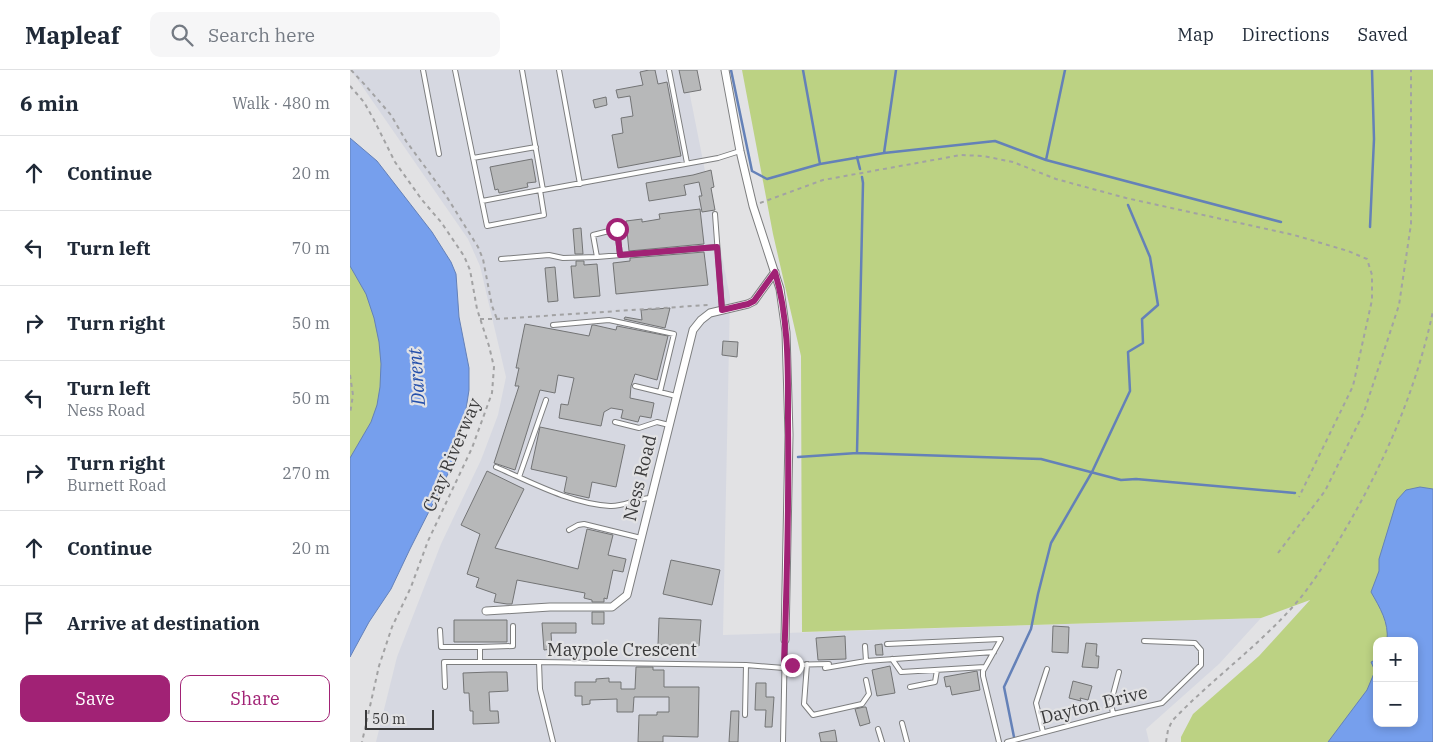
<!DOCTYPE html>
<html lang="en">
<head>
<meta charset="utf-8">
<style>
  body { margin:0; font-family:"IBM Plex Serif",serif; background:#f6f6f7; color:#1f2937 }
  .controls { position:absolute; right:15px; bottom:15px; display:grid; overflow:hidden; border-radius:10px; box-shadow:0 2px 8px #0003 }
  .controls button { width:45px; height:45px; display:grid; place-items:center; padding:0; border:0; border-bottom:1px solid #e0e1e3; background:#fff; color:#1f2937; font:25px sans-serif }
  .scale { position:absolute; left:15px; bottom:12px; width:69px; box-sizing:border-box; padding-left:5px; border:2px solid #3a3a3b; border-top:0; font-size:14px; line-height:18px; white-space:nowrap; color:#3a3a3b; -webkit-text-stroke:4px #e2e2e4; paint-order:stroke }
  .stop { position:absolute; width:15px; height:15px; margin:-11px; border:4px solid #a12275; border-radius:50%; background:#fff }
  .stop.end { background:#a12275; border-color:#fff; box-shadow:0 1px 5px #0008 }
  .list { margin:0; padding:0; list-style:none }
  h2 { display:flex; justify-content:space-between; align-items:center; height:65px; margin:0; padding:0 20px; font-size:21px }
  h2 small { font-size:16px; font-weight:400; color:#747a83 }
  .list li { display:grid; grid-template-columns:32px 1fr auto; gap:15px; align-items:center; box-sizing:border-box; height:75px; padding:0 20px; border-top:1px solid #e0e1e3 }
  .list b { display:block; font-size:19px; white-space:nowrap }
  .list p { margin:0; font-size:16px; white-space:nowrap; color:#747a83 }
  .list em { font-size:16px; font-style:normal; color:#747a83 }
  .actions { display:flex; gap:10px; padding:15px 20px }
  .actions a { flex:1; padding:11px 0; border:1px solid #a12275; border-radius:10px; text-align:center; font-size:18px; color:#a12275 }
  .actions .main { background:#a12275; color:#fff }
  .icon { flex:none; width:28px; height:28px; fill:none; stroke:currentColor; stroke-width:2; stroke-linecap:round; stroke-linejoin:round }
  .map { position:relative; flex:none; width:1083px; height:672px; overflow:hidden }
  header { display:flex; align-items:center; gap:30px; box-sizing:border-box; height:70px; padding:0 25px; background:#fff; border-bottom:1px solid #e0e1e3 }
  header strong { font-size:24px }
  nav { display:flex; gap:28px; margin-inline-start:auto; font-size:18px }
  .search { width:350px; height:45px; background:#f6f6f7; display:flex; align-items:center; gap:12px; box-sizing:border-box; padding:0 18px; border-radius:10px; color:#747a83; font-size:19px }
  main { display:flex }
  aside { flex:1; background:#fff }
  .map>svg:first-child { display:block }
  .built { fill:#d6d8e1 }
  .green { fill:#bcd283; fill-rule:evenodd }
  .water { fill:#769fed; stroke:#6481b8 }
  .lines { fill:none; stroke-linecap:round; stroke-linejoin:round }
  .stream { stroke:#6481b8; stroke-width:2.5 }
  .building { fill:#b7b8b9; stroke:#737475 }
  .lane-casing { stroke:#7d7e7f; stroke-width:6 }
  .street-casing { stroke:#7d7e7f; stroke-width:9 }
  .path { stroke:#a2a2a3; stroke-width:2; stroke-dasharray:4 4; stroke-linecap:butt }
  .lane { stroke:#fff; stroke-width:4 }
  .street { stroke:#fff; stroke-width:7 }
  .route { stroke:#a12275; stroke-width:6 }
  .labels { text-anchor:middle; stroke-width:4.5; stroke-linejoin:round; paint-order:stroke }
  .street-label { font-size:18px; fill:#3a3a3b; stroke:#e2e2e4 }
  .water-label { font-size:19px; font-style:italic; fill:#2550ab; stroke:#e2e2e4 }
</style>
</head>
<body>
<header>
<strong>Mapleaf</strong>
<div class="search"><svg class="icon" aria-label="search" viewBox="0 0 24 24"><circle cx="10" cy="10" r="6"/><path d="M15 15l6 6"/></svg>Search here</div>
<nav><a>Map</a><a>Directions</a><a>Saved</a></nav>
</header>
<main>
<aside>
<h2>6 min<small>Walk · 480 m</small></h2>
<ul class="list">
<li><svg class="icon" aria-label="ahead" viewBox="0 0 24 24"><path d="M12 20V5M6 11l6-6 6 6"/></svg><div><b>Continue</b></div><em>20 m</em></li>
<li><svg class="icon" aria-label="left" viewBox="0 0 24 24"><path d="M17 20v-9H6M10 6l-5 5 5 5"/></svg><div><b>Turn left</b></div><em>70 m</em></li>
<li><svg class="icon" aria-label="right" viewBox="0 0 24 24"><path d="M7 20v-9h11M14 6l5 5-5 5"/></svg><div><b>Turn right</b></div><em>50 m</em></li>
<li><svg class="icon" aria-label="left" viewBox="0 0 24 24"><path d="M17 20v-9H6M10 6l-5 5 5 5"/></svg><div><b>Turn left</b><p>Ness Road</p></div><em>50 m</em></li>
<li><svg class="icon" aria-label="right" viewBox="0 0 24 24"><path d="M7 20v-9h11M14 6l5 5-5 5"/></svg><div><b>Turn right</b><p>Burnett Road</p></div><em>270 m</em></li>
<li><svg class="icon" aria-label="ahead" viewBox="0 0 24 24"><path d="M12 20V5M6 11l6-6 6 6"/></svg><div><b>Continue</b></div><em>20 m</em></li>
<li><svg class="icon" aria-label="arrive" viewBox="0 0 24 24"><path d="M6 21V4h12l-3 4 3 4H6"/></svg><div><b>Arrive at destination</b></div></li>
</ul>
<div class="actions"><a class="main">Save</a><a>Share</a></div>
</aside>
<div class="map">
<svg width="1083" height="672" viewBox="0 0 1083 672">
  <rect width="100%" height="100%" fill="#e2e2e4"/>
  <path class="built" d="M1,0h334l45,227 -7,338 538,-17 -42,46 -73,65 3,13h-773l21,-85 44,-113 40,-84 17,-45 8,-38 -26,-111 -12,-27z"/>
  <path class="green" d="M392,0h691v672h-252v-5l12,-23 66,-58 51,-56 -49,18 -459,14 -1,-276 -28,-122zM1027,571h37v82h-37z
    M0,123l62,89 -62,233z"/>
  <path class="water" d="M0,68l27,23 55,71 19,30 5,12 3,43 10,51v22l-9,58 -6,14 -44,87 -19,40 -22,33 -19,35v-199l21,-36 6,-17 3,-18 1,-23 -2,-22 -5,-24 -8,-24 -16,-28z
    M1070,417l13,2v253h-105l39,-52 8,-19 -4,-9 6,-3v64h37v-82h-27c2,-19 -7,-33 -16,-49l8,-21v-12l18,-59 9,-10z"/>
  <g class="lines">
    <path class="stream" d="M381,0l21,101 15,8 53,-15 64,-11 111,-12 51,19 235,62
      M453,0l17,94
      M534,83l12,-83
      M507,87l3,12
      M696,90l19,-90
      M1020,157l4,-88 -2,-69
      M507,383l6,-270 -1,-6
      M448,387l59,-4 184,6 80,21 15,-1 159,14
      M665,672l-11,-55 27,-58 7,-35 13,-51 41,-71 38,-81 -2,-39 15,-9 -1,-24 16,-14 -8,-48 -22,-52"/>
  </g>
  <path class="building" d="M299,0h6l3,14 9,-2 14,74 -63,12 -6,-33 11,-2 -2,-15 12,-2 -3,-20 -12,2 -2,-8 27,-5 -3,-13z
    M329,0h18l4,20 -17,3z
    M256,27l1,8 -12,3 -2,-8z
    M182,89l4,23 -9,1 1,4 -29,6 -1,-4 -3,1 -5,-23z
    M361,100l3,17 -3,1 4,22 -13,2 -3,-16h3l-3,-14 -15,3 2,10 -37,6 -3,-18 47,-8z
    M350,139l4,35 -75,7 -3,-30 16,-2v3l18,-3 -1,-5z
    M231,158l2,26h-8l-2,-25z
    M354,182l4,33 -92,9 -3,-31 17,-2v-3z
    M226,191h8v4l13,-1 3,32 -26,2 -3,-32h5z
    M205,197l3,34 -10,1 -3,-34z
    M320,238l-5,20 -41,-9 1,-2 17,3 -1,-10z
    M175,254l64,12 3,-11h2l22,5 1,-4 51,10 -11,44 -22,-6 -4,12 -1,12 24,5 -3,15 -11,-2 -2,6 -17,-4 2,-8 -12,-2 -7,4 -3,14 -42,-8 2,-14 7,1 6,-27 -16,-3 -3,18 -15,-3 -25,80 -21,-7 25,-77h-4l4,-18h-3z
    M373,271l15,1 -1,15 -15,-2z
    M190,357l85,18 -9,42 -24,-5 -3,16 -22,-5 -3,-1 3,-15 -36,-8z
    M137,401l37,18 -29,59 83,21 9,-40 26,6 -5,20 18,4 -3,13 -10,-2 -6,29 -3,-1v4h-12v-2l-8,-2 1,-5 -68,-13 -5,24h-5l-13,-2 2,-8 -20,-7 3,-9 -12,-4 13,-40 -19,-9z
    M321,490l49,10 -8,35 -49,-11z
    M242,542h12v12h-12z
    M309,548l42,2 -2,26 -41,-1z
    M104,550h53v22h-53z
    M192,553h34v10h-25l1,16 -8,1z
    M703,556l16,1 -1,26 -16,-1z
    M495,566l1,23 -28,1 -2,-22z
    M736,573l11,1 -1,12h3l-1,12 -16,-1z
    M532,574l1,11h-7l-1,-10z
    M540,596l5,27 -18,3 -5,-26z
    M286,597h17v3h11v17h35l-1,50 -35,-1v6h-25l1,-27h18v-3h12v-15h-35l-1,15h-16v-13l-27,1v4l-8,1v-9h-7v-14h21v-3l13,-1v4h12v7h14z
    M627,601l3,19 -28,5 -2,-9 -4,1 -2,-10z
    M141,602h16l1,19 -19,1 1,19h8l1,12 -26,1v-13h-3l-1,-18h-5l-1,-20z
    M723,611l19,5 -4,14 -8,-2 1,3 -12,-3z
    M406,613h10v14h8l-2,30h-7l1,-17h-11z
    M514,637h2l4,16 -10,3 -5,-17z
    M381,641h8l-1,31h-9z
    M485,660l2,12h-16l-2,-9z"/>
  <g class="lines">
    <defs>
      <path id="lane" d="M73,0l16,84
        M105,0l32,156 57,-11 -4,-25h3
        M172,0l21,120 175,-32 22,-7
        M209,0l21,114
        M319,0l18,93
        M123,88l63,-11
        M132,131l58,-11
        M365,144l7,95
        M247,187l-4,-22 24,-6 3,26
        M151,189l48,-4 14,3 34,-1 120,-10
        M203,255l56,-5 65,14 -14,58
        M285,316l41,10
        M265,352l24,6 18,-6 12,3
        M146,397c37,16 73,36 114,39 13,1 27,-8 41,-8
        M169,407l27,-77
        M219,460l9,-5 6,-1 57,14
        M90,560l1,17h39
        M537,574l114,-5 -18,32v5l16,66
        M515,576l1,15 128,-9
        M542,589l9,13 84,-5
        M130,592v-15l33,-1v-20
        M457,594l-3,40 9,11 49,-11 7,-10 -3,-14
        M434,595l45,-1
        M475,598l41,-7
        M95,617l-1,-25h95
        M560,617l25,-5 2,-12
        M763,644l-2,-12 8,-30
        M395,645l1,-50
        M552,653l5,19
        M528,659l4,13
        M693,662l-7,-29 11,-34
        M203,672l-13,-53 -1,-27 207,3 38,3
        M433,672l2,-102
        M657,672l106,-28 49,-11 39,-38v-15l-6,-7 -51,-2"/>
      <path id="street" d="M375,0l15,81 13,55 27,83 6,43 3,103 -4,205
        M136,541l64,-4h62l15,-12 66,-265 8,-10 9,-7 38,-9 6,-3 21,-29"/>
    </defs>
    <use href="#lane" class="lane-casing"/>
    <use href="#street" class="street-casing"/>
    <path class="path" d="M1,0l15,16 25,29 15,26 39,53 33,53 5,12 9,47 5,13
      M0,16l14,16 10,18 21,42 27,38 19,22 23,34 6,14 7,39 12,37 5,21 -2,26 -20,55 -44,93 -17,46 -19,40 -13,39 -17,76
      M410,133l63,-23 138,-25 22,1 30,6 43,17 70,19 168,37 54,16 19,8 5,16v25l-19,86 -54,111
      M130,249h17l211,-14
      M0,305l3,20 -3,19
      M928,483l47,-62 39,-79 35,-107 12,-81v-154
      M816,672l2,-12 4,-9c37,-39 80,-70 116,-109 22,-23 38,-50 54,-77 42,-71 74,-144 91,-224"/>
    <use href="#lane" class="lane"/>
    <use href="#street" class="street"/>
  </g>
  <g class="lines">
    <path class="route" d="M267,159l3,26 97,-8 5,63 26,-6 6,-3 21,-29c14,47 13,97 13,146 1,83 -1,165 -4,247h8"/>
  </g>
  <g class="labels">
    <g class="street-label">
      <text transform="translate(102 385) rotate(-67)" y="6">Cray Riverway</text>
      <text transform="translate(290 408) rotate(-76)" y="6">Ness Road</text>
      <text x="272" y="586">Maypole Crescent</text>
      <text transform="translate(744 635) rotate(-14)" y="6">Dayton Drive</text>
    </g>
    <g class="water-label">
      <text transform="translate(66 307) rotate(-94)" y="7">Darent</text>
    </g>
  </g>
</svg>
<div class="controls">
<button>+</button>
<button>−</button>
</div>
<div class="scale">50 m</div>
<div class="stop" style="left:267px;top:159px"></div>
<div class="stop end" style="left:442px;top:595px"></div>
</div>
</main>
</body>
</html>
